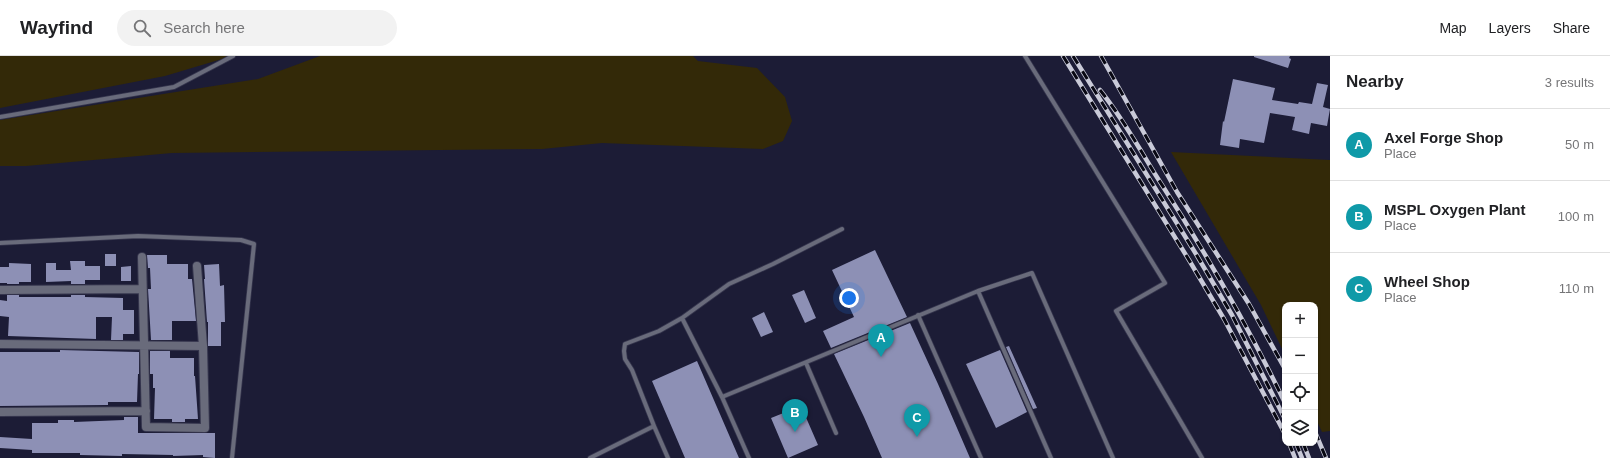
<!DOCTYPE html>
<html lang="en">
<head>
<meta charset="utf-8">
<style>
  body { margin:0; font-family:Arial,sans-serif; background:#f2f2f2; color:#202124 }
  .controls { position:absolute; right:12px; bottom:12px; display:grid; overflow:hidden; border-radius:8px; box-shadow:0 1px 3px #0004 }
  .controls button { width:36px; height:36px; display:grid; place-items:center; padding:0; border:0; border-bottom:1px solid #e0e0e0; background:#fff; color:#202124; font:20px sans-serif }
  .you { position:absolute; left:849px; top:242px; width:14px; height:14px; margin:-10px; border:3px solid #fff; border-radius:50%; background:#1a73e8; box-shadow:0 0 0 6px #1a73e833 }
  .badge { display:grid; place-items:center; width:26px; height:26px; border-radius:50%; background:#0b8043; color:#fff; font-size:13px; font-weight:700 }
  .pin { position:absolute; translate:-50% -33px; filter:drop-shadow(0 1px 2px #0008) }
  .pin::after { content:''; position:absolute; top:21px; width:14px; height:12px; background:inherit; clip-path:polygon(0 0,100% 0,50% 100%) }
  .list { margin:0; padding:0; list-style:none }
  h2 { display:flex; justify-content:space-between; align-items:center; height:52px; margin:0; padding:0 16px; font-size:17px }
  h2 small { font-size:13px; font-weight:400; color:#757577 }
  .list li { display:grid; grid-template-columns:26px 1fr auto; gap:12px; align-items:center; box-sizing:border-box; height:72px; padding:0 16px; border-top:1px solid #e0e0e0 }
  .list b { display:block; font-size:15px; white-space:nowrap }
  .list p { margin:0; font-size:13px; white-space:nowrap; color:#757577 }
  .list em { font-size:13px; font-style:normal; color:#757577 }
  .icon { flex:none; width:22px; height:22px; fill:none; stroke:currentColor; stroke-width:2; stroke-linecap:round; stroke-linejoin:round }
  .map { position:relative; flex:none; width:1330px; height:402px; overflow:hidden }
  header { display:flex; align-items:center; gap:24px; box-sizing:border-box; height:56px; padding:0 20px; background:#fff; border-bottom:1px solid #e0e0e0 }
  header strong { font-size:19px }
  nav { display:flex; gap:22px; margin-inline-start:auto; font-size:14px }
  .search { width:280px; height:36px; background:#f2f2f2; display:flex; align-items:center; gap:10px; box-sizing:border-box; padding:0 14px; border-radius:22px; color:#757577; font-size:15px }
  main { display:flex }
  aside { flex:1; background:#fff }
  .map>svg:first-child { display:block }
  .green { fill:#332908 }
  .building { fill:#8d90b5 }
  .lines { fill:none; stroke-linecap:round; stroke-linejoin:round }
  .service-casing { stroke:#36364e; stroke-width:5.5 }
  .minor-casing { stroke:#36364e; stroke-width:10 }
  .service { stroke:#696b7b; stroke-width:4 }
  .minor { stroke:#696b7b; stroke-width:8 }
  .rail-casing { stroke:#c9cad8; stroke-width:4.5 }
  .rail { stroke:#080813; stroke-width:3; stroke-dasharray:9; stroke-linecap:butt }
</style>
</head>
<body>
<header>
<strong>Wayfind</strong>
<div class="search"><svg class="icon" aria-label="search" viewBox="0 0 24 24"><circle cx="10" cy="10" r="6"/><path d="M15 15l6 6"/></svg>Search here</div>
<nav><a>Map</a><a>Layers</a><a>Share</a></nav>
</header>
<main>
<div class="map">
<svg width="1330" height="402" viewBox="0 0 1330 402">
  <rect width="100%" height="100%" fill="#1c1c36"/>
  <path class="green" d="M0,0h227l-5,3 -57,17 -165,32z
    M320,0h373l5,5 59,7 28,29 7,24 -9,20 -20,8 -161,-6 -60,6 -370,4 -146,13h-26v-46l258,-41z
    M1171,96l159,8v271l-8,1 -7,-15v-112h-30v50l-24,-50z"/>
  <path class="building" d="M1254,0h36l-1,2 2,1 -3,9 -34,-11z
    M1233,23l42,9 -3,12 26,4 1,-2 13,2 5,-21 11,2 -5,22 7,2 -3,17 -16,-3 -2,11 -17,-4 3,-13 -25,-4 -6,30 -24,-4 -1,9 -19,-3 3,-24 1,1z
    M875,194l32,67 -76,31 -8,-17 31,-14 -22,-47z
    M105,198h11v12h-11z
    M147,199h20v9h21v15h4l4,42h-24v19h-21l-3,-51h3l-1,-21h-2z
    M70,205h15v5h15v14h-15v4h-14v-3l-25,1v-19h10v7h15z
    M9,207l22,1v18h-12v2h-12v-1h-7v-16h9z
    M219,208l1,22 4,-1 1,37h-4v24h-13v-24h-1l-3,-43h1l-1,-14z
    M131,210v15h-10v-14z
    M804,234l12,28 -11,5 -13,-28z
    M7,239h12v2h52v-2h14v2l38,1v12h11v24h-11v6h-12l1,-23h-16v22l-88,-3 1,-19 -9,-1v-16l7,1z
    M764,256l9,20 -12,5 -9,-19z
    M910,267l28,61 32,74h-88l-18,-41 -30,-63z
    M1009,290l28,62 -4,1 -27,-62z
    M60,294l79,2v22h-1l-1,28h-29v3l-108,1v-54h60z
    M1000,294l27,62 -31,16 -30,-64z
    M150,295h20v7h24v18h1l3,43h-13v3h-13v-3h-18l1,-31h-2v-14h-3z
    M697,305l42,97h-54l-33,-77z
    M801,350l17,39 -30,13 -17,-40z
    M124,361h14v16h77v25l-12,-1v-2l-30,1v-1l-51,-1v2l-42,-1v-2h-48v-3l-32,-2v-11l32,2v-16h26v-3h16v2l50,-2z"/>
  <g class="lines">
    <defs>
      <path id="service" d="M1025,0l140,227 -49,28 86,147
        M0,61l174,-30 59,-31
        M0,187l138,-7 103,4 13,4 -22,214
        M978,235l54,-18 81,185
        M918,259l63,143
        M682,262l47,-34 44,-20 69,-35
        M806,307l30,70
        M722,341l27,61
        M654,370l14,32
        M590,402l64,-32 -22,-56 -7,-11 -1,-8 1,-7 34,-13 23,-13 40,79 256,-106 73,167"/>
      <path id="minor" d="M142,201l4,170 59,1 -2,-82 -6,-80
        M0,234l142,-1
        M0,288l203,2
        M0,356l146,-1"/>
    </defs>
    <use href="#service" class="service-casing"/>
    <use href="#minor" class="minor-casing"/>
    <use href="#service" class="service"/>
    <use href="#minor" class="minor"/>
    <defs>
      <path id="rail" d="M1063,0l126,204 35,59 61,115
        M1073,0l123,198 36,61 53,104
        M1101,0l76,136 72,112 36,65
        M1100,34c21,26 38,56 55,84 48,74 92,150 130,229
        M1315,376l11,26
        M1289,387l6,15
        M1296,387l6,15
        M1303,387l6,15"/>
    </defs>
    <use href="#rail" class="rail-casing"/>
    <use href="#rail" class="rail"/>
  </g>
</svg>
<div class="controls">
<button>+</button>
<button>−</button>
<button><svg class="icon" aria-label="locate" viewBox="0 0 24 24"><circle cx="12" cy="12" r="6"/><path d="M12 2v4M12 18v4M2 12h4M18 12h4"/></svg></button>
<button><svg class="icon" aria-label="layers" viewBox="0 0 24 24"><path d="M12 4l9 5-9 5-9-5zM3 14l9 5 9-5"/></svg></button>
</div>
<div class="you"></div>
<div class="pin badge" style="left:881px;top:301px;background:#0f9aa8">A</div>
<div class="pin badge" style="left:795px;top:376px;background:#0f9aa8">B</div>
<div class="pin badge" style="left:917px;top:381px;background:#0f9aa8">C</div>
</div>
<aside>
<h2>Nearby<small>3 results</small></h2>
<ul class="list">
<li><span class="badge" style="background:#0f9aa8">A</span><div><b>Axel Forge Shop</b><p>Place</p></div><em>50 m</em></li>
<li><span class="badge" style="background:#0f9aa8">B</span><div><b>MSPL Oxygen Plant</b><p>Place</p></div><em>100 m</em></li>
<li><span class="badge" style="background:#0f9aa8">C</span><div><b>Wheel Shop</b><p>Place</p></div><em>110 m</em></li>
</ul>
</aside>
</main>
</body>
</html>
